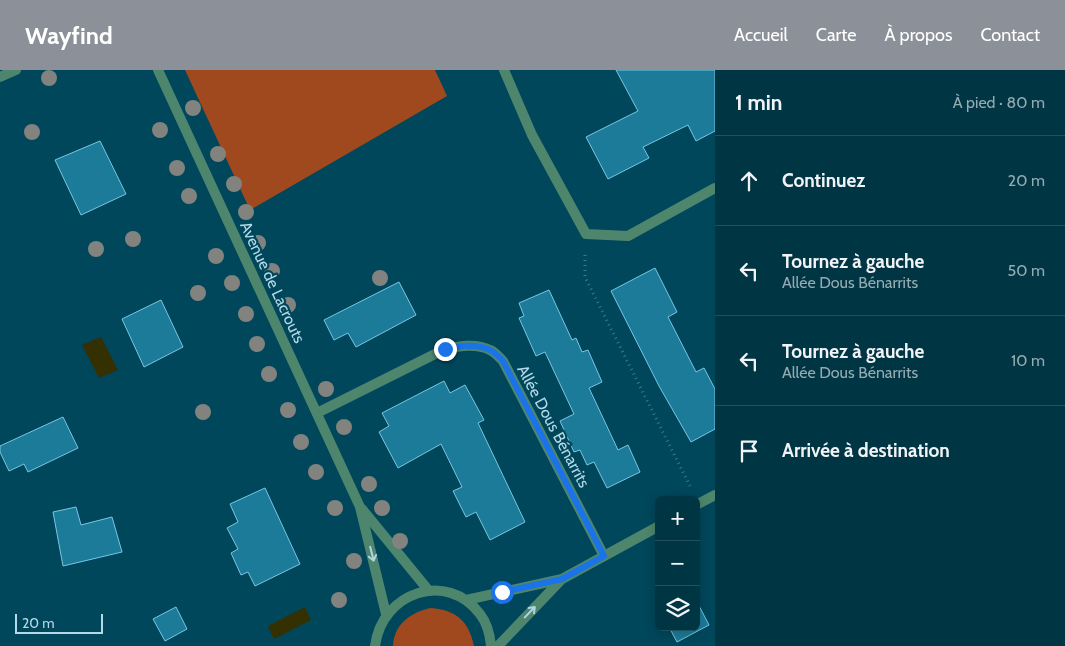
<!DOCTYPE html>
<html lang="fr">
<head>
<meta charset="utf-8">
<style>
  body { margin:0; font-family:Cabin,sans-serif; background:#0a3d4b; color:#f1f3f6 }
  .controls { position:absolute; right:15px; bottom:15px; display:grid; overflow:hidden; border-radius:8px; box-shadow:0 2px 12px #0003 }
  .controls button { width:45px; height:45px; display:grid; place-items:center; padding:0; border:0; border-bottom:1px solid #22505d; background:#003544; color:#f1f3f6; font:25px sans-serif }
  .scale { position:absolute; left:15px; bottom:12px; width:88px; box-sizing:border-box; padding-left:5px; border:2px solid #b4d9e8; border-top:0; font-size:14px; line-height:18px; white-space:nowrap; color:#b4d9e8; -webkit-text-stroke:4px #00475b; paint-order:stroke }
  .stop { position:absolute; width:15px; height:15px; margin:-11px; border:4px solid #1a73e8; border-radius:50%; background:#fff }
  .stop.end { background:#1a73e8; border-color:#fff; box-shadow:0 1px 5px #0008 }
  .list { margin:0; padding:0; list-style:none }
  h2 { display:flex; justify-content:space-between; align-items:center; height:65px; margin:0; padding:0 20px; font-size:21px }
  h2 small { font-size:16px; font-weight:400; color:#95abb2 }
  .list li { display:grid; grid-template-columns:32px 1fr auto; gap:15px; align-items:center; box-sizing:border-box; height:90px; padding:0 20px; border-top:1px solid #22505d }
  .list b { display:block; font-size:19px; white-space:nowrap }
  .list p { margin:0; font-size:16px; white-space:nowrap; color:#95abb2 }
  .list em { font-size:16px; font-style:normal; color:#95abb2 }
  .icon { flex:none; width:28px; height:28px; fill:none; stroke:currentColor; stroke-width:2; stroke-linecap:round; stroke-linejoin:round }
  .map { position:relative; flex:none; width:715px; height:576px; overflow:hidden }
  header { display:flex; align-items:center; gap:30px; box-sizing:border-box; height:70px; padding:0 25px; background:#8c9099; color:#fff }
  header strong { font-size:24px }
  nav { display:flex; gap:28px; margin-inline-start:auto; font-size:18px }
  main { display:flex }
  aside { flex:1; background:#003544 }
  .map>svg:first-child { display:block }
  .green { fill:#a0491e }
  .water { fill:#343002 }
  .building { fill:#1b7b98; stroke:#78c7e4 }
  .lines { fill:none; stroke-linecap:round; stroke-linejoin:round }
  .path { stroke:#3e798c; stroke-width:3; stroke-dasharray:1 4; stroke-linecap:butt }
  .service { stroke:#4e866d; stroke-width:10 }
  .minor { stroke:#4e866d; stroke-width:10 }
  .tertiary { stroke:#4e866d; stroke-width:10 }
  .tree { fill:#82837f }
  .oneway { stroke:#afd5e2 }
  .route { stroke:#1a73e8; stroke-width:6 }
  .labels { text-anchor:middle; stroke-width:4.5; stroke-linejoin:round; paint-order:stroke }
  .street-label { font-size:16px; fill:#b4d9e8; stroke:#00475b }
</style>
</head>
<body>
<header>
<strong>Wayfind</strong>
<nav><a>Accueil</a><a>Carte</a><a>À propos</a><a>Contact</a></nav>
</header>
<main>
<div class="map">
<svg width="715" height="576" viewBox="0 0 715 576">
  <rect width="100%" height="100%" fill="#00475b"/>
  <path class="green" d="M185,0h250l12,26 -197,114z
    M431,538c25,2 38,13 43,38h-81c1,-22 18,-34 38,-38z"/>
  <path class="water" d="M101,267l17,33 -19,8 -17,-33z
    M305,537l6,13 -37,19 -6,-13z"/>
  <path class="building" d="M616,0h99v61l-19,10 -8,-16 -45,22 6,11 -41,21 -22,-42 52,-26z
    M100,71l26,53 -45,21 -26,-55z
    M655,198l22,44 -9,5 28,55 8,-4 11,21v40l-24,13 -32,-56 -48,-95z
    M399,212l17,33 -60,32 -8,-14 -14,7 -10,-20z
    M549,220l23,50 4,-2 6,14 6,-2 14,32 -13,6 29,62 10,-5 12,27 -33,16 -13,-26 -7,3 -7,-15 -6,2 -14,-31 14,-7 -29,-62 -9,4 -17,-38 5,-2 -5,-13z
    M161,230l22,47 -39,20 -22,-48z
    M444,311l6,12 15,-8 19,35 -6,3 47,99 -35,18 -14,-28 -10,5 -13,-26 9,-4 -21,-43 -43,24 -19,-36 10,-6 -7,-13z
    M63,347l15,31 -50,24 -4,-8 -15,7 -9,-19v-6z
    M265,418l35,76 -45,22 -7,-14 -7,3 -10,-22 7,-4 -11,-21 11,-6 -8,-18z
    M76,437l5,18 31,-8 10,35 -59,14 -10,-54z
    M696,530l13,25 -32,17 -8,-15h27z
    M176,537l11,22 -22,12 -12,-22z"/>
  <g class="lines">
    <path class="path" d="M585,185v22l105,209"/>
    <path class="service" d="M317,343l128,-64c15,-3 31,-6 45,1 5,2 9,7 13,11l101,195"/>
    <path class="minor" d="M504,0l28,65 54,99 42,2 87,-48
      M0,7l16,-7"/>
    <path class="tertiary" d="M158,0l202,437 26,107
      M696,435l19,-10
      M362,439l67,82
      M466,530l96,-21 97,-53
      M375,576c7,-54 72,-76 105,-32 7,9 10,21 11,32
      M498,576l63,-66"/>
  </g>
  <g class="tree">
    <circle cx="49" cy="8" r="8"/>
    <circle cx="193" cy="38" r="8"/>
    <circle cx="160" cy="60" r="8"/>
    <circle cx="32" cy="62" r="8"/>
    <circle cx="218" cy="84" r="8"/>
    <circle cx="177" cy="98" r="8"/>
    <circle cx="234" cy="114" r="8"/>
    <circle cx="189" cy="126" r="8"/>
    <circle cx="246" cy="142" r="8"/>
    <circle cx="133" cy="169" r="8"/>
    <circle cx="258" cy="173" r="8"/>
    <circle cx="96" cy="179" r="8"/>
    <circle cx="216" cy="186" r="8"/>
    <circle cx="272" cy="201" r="8"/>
    <circle cx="380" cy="208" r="8"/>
    <circle cx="232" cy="213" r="8"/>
    <circle cx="198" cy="223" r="8"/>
    <circle cx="288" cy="235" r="8"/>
    <circle cx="246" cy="244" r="8"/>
    <circle cx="257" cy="274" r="8"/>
    <circle cx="269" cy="304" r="8"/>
    <circle cx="326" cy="319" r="8"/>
    <circle cx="288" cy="340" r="8"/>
    <circle cx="203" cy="342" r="8"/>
    <circle cx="344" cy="357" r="8"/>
    <circle cx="301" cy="372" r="8"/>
    <circle cx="316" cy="402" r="8"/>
    <circle cx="369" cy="414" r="8"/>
    <circle cx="335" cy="438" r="8"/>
    <circle cx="382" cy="438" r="8"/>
    <circle cx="400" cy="471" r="8"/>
    <circle cx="354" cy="491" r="8"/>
    <circle cx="339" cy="530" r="8"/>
  </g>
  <defs><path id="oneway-shaft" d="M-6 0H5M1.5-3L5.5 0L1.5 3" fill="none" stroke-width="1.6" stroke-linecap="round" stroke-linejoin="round" transform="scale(1.25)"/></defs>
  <g class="oneway">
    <use href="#oneway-shaft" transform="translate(372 484) rotate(76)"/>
    <use href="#oneway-shaft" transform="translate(530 542) rotate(-46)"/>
  </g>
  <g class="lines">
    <path class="route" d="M445,279c15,-3 31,-6 45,1 5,2 9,7 13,11l101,195 -42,23 -60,13"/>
  </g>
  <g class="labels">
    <g class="street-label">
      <text transform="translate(273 212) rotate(65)" y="6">Avenue de Lacrouts</text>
      <text transform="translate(554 356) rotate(62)" y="6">Allée Dous Bénarrits</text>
    </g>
  </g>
</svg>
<div class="controls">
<button>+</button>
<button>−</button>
<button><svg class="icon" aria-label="layers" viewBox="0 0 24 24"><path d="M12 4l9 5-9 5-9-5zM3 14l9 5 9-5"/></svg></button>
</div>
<div class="scale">20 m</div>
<div class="stop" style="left:502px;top:522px"></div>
<div class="stop end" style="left:445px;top:279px"></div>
</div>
<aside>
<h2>1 min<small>À pied · 80 m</small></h2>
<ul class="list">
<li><svg class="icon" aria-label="ahead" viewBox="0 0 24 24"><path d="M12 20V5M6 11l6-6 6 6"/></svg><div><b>Continuez</b></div><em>20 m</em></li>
<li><svg class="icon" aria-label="left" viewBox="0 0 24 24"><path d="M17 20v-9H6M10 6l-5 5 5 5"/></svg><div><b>Tournez à gauche</b><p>Allée Dous Bénarrits</p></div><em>50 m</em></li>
<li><svg class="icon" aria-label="left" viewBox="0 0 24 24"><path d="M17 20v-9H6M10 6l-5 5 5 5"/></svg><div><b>Tournez à gauche</b><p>Allée Dous Bénarrits</p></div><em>10 m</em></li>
<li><svg class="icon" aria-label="arrive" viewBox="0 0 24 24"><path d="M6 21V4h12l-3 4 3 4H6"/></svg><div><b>Arrivée à destination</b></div></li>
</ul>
</aside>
</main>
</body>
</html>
